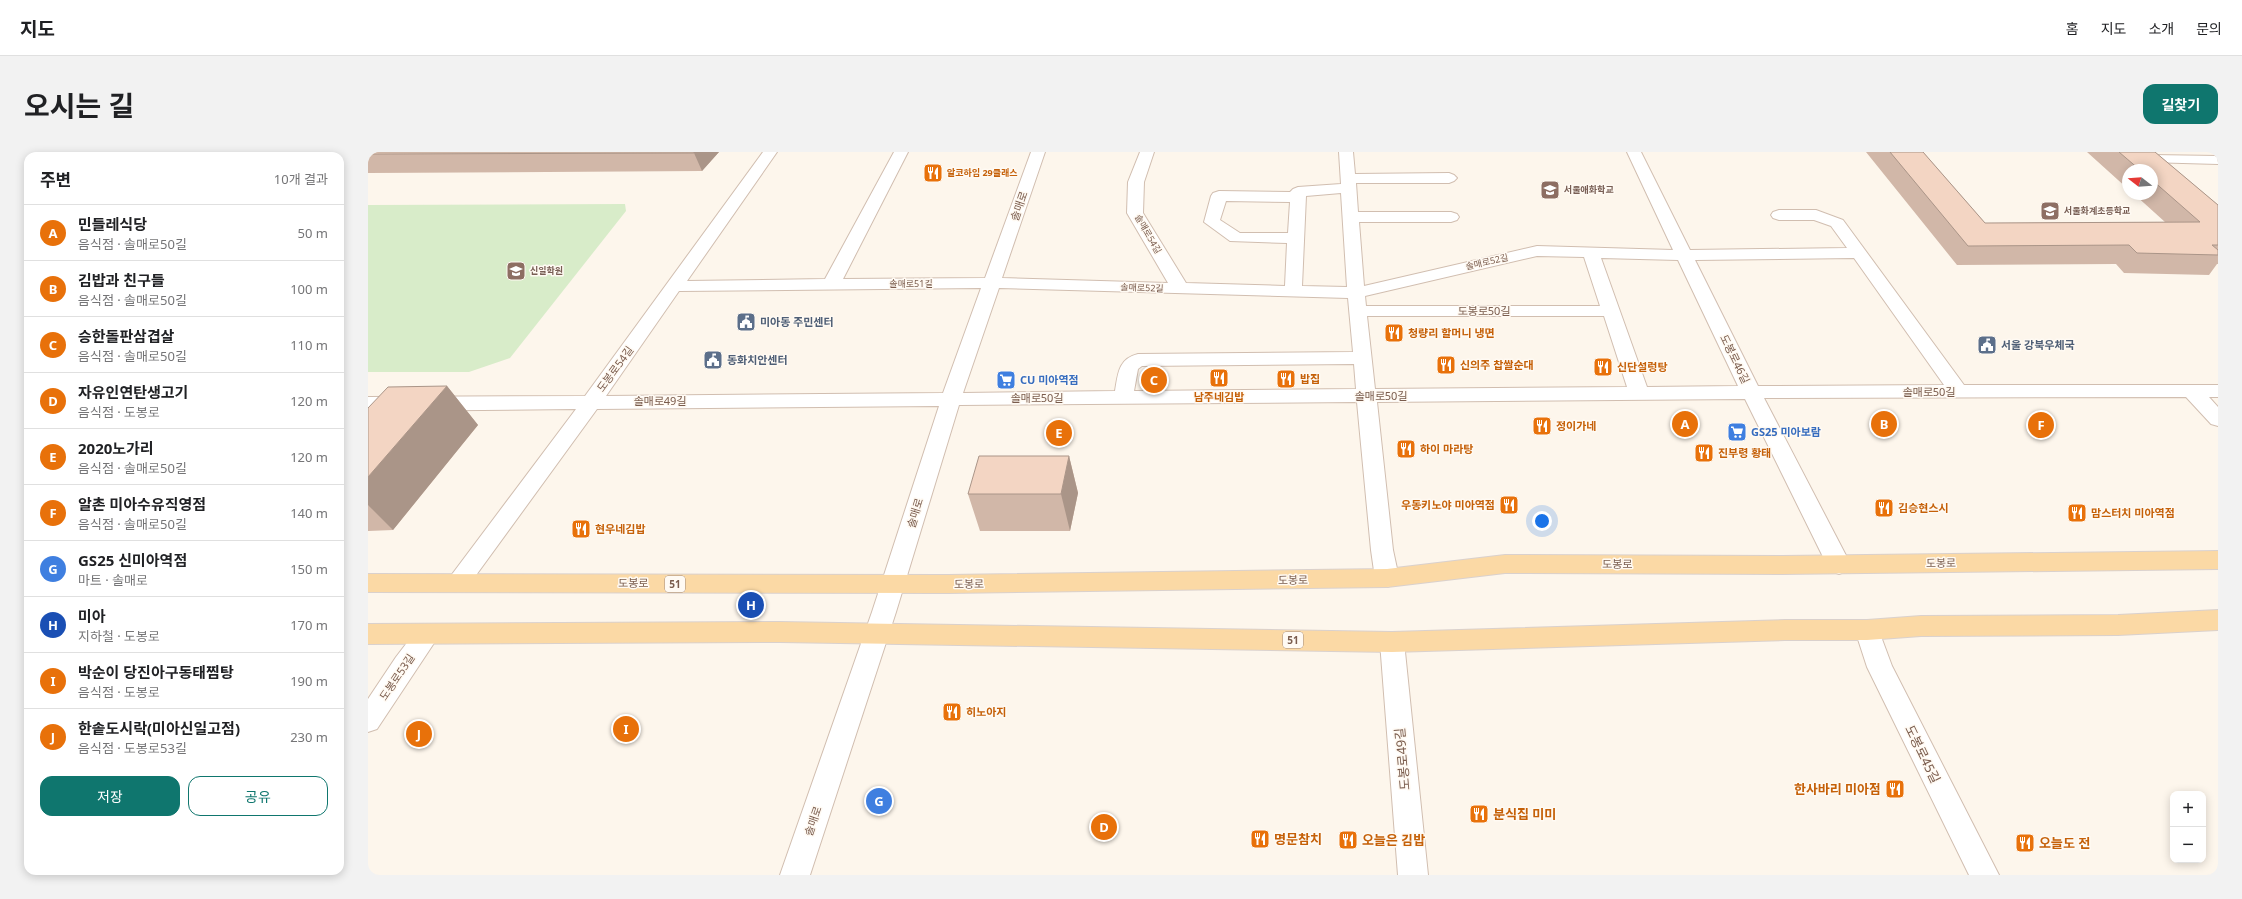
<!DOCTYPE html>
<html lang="ko">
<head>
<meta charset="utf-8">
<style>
  body { margin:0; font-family:"Noto Sans","Noto Sans KR",sans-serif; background:#f2f2f2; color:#202124 }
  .controls { position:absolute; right:12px; bottom:12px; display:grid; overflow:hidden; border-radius:8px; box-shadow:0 2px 10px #0003 }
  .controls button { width:36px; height:36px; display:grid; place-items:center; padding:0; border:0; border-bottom:1px solid #e0e0e0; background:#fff; color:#202124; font:20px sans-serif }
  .compass { position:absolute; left:1754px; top:12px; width:36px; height:36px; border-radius:50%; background:#fff; box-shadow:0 2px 10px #0003; rotate:287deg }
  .you { position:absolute; left:1174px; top:369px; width:14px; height:14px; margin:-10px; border:3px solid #fff; border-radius:50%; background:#1a73e8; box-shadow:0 0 0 6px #1a73e833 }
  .badge { display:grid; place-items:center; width:26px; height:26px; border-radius:50%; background:#0f766e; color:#fff; font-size:13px; font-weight:700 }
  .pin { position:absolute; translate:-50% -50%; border:2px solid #fff; box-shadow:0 1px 4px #0006 }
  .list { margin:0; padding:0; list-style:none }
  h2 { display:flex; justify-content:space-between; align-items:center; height:52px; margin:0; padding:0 16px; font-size:17px }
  h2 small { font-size:13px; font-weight:400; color:#757577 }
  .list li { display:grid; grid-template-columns:26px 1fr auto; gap:12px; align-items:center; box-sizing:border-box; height:56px; padding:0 16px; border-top:1px solid #e0e0e0 }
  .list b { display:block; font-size:15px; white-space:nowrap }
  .list p { margin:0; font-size:13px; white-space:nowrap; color:#757577 }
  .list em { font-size:13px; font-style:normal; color:#757577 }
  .actions { display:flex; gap:8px; padding:12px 16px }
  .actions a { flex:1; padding:9px 0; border:1px solid #0f766e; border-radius:12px; text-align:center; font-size:14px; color:#0f766e }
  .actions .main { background:#0f766e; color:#fff }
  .map { position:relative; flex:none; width:1850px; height:723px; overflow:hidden; border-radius:12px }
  header { display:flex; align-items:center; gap:24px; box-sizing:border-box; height:56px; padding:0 20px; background:#fff; border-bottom:1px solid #e0e0e0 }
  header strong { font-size:19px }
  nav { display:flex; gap:22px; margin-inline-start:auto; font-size:14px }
  .intro { display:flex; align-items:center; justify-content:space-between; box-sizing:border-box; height:96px; padding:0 24px }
  h1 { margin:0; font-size:28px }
  .button { padding:10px 18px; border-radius:12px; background:#0f766e; color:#fff; font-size:14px; font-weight:700 }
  main { display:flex; gap:24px; padding:0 24px }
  aside { flex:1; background:#fff; border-radius:12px; box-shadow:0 2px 10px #0003 }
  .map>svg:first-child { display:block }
  .green { fill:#d8ecc9 }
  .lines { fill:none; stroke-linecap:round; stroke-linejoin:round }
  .minor-casing { stroke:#d1beb0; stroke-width:2 }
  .primary-casing { stroke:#dad1cd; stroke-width:2 }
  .minor { fill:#fff; fill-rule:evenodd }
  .primary { fill:#fbd9a5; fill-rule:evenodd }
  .wall { fill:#d1b7a8 }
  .shaded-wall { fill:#aa9588 }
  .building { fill:#f3d5c3; stroke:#aa9588 }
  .labels { text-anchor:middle; stroke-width:3; stroke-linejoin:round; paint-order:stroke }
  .far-food-label { font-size:9px; font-weight:bold; fill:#c56008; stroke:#fffaf3; text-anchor:start }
  .far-education-label { font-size:9px; font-weight:bold; fill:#785e54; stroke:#fffaf3; text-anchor:start }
  .far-street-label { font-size:9px; fill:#7a5c4d; stroke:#fffaf3 }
  .shield { fill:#fffaf3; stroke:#a28b7f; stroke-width:1 }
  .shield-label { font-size:10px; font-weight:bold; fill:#7a5c4d }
  .street-label { font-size:11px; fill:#7a5c4d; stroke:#fffaf3 }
  .service-label { font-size:11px; font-weight:bold; fill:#4e5e75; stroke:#fffaf3; text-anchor:start }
  .food-label { font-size:11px; font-weight:bold; fill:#c56008; stroke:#fffaf3; text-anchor:start }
  .shop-label { font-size:11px; font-weight:bold; fill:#366cbe; stroke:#fffaf3; text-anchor:start }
  .near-street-label { font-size:13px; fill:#7a5c4d; stroke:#fffaf3 }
  .near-food-label { font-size:13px; font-weight:bold; fill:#c56008; stroke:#fffaf3; text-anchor:start }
</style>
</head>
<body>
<header>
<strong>지도</strong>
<nav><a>홈</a><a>지도</a><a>소개</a><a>문의</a></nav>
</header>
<div class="intro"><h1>오시는 길</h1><a class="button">길찾기</a></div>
<main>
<aside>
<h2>주변<small>10개 결과</small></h2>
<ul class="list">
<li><span class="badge" style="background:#e8710a">A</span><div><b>민들레식당</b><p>음식점 · 솔매로50길</p></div><em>50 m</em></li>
<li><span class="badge" style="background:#e8710a">B</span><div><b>김밥과 친구들</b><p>음식점 · 솔매로50길</p></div><em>100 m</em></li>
<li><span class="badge" style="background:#e8710a">C</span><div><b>승한돌판삼겹살</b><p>음식점 · 솔매로50길</p></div><em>110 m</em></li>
<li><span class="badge" style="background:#e8710a">D</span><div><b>자유인연탄생고기</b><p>음식점 · 도봉로</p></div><em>120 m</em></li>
<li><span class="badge" style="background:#e8710a">E</span><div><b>2020노가리</b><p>음식점 · 솔매로50길</p></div><em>120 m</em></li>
<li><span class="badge" style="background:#e8710a">F</span><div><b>알촌 미아수유직영점</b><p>음식점 · 솔매로50길</p></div><em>140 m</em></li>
<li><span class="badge" style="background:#3f7fe0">G</span><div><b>GS25 신미아역점</b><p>마트 · 솔매로</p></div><em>150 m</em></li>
<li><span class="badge" style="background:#1a4fb4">H</span><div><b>미아</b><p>지하철 · 도봉로</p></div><em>170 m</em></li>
<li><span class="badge" style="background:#e8710a">I</span><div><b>박순이 당진아구동태찜탕</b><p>음식점 · 도봉로</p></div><em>190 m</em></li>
<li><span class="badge" style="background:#e8710a">J</span><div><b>한솥도시락(미아신일고점)</b><p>음식점 · 도봉로53길</p></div><em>230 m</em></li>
</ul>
<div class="actions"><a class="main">저장</a><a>공유</a></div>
</aside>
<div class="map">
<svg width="1850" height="723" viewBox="0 0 1850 723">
  <rect width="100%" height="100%" fill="#fdf6ec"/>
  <path class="green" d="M257,52l1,7 -116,147 -41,14h-101v-167z"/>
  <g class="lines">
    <defs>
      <path id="minor" d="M395,0h14l-90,129 138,-2 69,-127h14l-65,127 142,-1 46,-126h14l-43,126 166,5 -41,-70 1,-31 12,-30h14l-10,30 -1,31 43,70 99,3 2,-43 -57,-2 -26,-19 7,-26 2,-3 6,-2 71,1 3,-3 5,-2 43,-3 -2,-32h14l2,22 94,-1 5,2 3,3 -3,3 -5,2h-93l2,29h93l6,2 2,3 -2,3 -6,2h-92l5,64 173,-40 136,4 -46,-98h14l49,98 157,-2 -16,-22 -17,-6h-35l-6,-2 -2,-3 2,-3 6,-2h37l27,10 121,165h254v12h-9l9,10v19l-7,-2 -25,-27 -422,1 87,167 -4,6 -8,3 -8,-3 -4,-6 -82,-166 -368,3 16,148 6,28 -4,6 -8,3 -8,-3 -4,-6 -4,-28 -14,-148 -398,3 -63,207 -86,263h-30l92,-263 67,-206 -342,3 -131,180 -8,3 -8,-3 -4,-6 4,-6 126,-168 -208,2v-14l217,-1zM973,41l6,94 -45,-1 4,-90zM858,49l64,1 -2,31h-48l-20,-13zM1169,104l47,1 16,49h-234l-1,-10zM1233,106l77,2 60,126 -91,1zM1486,106l90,127 -186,1 -63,-126zM613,136l-38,105 -337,3 73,-105zM631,136l349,10 5,54 -215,2c-20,5 -20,20 -23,37l-152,2zM999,164h237l23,71 -252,2zM986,212l2,25 -222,2 4,-22 4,-3z
        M1784,3l66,1v8l-71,-2 -2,-3 2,-3z
        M1499,468l9,3 16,43 107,209h-30l-102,-208 -12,-37 3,-7z
        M60,472l9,3 3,7 -63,95 -9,3v-33l28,-42 23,-30z
        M1024,480l9,3 3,7 24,233h-30l-18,-233 3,-7z"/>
      <path id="primary" d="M1850,399v18l-436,5 -277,-1 -118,14 -439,6 -580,-1v-18l580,1 439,-6 118,-14 277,1z
        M1850,458v20l-100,5 -197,1 -54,4h-82l-393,12 -612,-10 -412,2v-20l412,-2 612,10 393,-12h82l54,-4 197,-1z"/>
    </defs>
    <use href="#minor" class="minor-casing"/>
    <use href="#primary" class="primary-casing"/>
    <use href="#minor" class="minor"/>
    <use href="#primary" class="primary"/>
  </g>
  <path class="wall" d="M0,0h351l-17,19 -334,2z
    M1498,0h57l62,71 180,-1 -31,-28h18v-24h-24v19l-41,-37h68l63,53v59h-1l-8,11 -85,-2 -8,-9 -159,1z
    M79,234l31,39 -85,105 -25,1v-123z
    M701,304l9,37 -8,38h-90l-12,-37z"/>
  <path class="shaded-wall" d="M326,0h25l-17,19 -8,-18z
    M79,234l31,39 -85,105 -25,-25v-28z
    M701,304l9,37 -8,38 -9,-37z"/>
  <path class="building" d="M0,0h326v1l-326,1z
    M1522,0h33l62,71 215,-1 -48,-42v-10h-12l-21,-18h36l63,53v40h-6l6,5v5l-81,-2 -8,-8 -161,1z
    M79,234l-79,91v-69l20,-21z
    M611,304h90l-8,38h-93z"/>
  <defs>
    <symbol id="restaurant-square" viewBox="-11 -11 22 22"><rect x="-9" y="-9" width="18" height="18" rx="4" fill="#e8710a" stroke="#fffaf3"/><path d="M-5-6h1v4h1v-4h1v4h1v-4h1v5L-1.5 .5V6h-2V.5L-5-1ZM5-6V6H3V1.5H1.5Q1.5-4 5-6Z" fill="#fff"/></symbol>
    <symbol id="school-square" viewBox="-11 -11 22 22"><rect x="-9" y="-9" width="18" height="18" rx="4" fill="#8d6e63" stroke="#fffaf3"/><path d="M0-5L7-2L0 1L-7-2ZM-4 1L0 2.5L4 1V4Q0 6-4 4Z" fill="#fff"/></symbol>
    <symbol id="civic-square" viewBox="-11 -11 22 22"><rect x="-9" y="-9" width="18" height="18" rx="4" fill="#5c6f8a" stroke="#fffaf3"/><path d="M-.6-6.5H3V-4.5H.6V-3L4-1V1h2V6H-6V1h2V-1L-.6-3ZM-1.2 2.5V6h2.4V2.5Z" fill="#fff"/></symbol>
    <symbol id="supermarket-square" viewBox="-11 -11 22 22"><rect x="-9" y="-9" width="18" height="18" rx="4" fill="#3f7fe0" stroke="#fffaf3"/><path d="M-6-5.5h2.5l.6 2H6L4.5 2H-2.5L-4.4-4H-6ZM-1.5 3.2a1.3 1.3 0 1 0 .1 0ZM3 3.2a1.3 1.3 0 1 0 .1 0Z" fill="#fff"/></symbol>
  </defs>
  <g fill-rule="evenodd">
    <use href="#restaurant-square" x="554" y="10" width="22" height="22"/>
    <use href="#school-square" x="1171" y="27" width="22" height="22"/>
    <use href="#school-square" x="1671" y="48" width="22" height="22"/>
    <use href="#school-square" x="137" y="108" width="22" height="22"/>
    <use href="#civic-square" x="367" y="159" width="22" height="22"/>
    <use href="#restaurant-square" x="1015" y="170" width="22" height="22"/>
    <use href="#civic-square" x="1608" y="182" width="22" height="22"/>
    <use href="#civic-square" x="334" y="197" width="22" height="22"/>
    <use href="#restaurant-square" x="1067" y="202" width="22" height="22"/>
    <use href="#restaurant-square" x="1224" y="204" width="22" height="22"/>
    <use href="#restaurant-square" x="840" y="215" width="22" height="22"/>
    <use href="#restaurant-square" x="907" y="216" width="22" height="22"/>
    <use href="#supermarket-square" x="627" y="217" width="22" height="22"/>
    <use href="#restaurant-square" x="1163" y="263" width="22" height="22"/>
    <use href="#supermarket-square" x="1358" y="269" width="22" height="22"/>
    <use href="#restaurant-square" x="1027" y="286" width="22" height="22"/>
    <use href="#restaurant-square" x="1325" y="290" width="22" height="22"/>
    <use href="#restaurant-square" x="1130" y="342" width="22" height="22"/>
    <use href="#restaurant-square" x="1505" y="345" width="22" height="22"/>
    <use href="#restaurant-square" x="1698" y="350" width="22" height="22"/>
    <use href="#restaurant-square" x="202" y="366" width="22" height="22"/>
    <use href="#restaurant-square" x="573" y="549" width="22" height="22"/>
    <use href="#restaurant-square" x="1516" y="626" width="22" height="22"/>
    <use href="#restaurant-square" x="1100" y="651" width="22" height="22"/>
    <use href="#restaurant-square" x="881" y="676" width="22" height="22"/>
    <use href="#restaurant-square" x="969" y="677" width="22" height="22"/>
    <use href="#restaurant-square" x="1646" y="680" width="22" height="22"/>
  </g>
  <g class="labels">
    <g class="far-food-label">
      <text x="579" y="24">알코하임 29클래스</text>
    </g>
    <g class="far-education-label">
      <text x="1196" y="41">서울애화학교</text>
      <text x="1696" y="62">서울화계초등학교</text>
      <text x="162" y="122">신일학원</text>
    </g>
    <g class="far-street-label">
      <text transform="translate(780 82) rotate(60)" y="3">솔매로54길</text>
      <text transform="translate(1119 110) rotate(-13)" y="3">솔매로52길</text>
      <text x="543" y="135">솔매로51길</text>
      <text transform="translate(774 136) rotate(2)" y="3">솔매로52길</text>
    </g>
    <g class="shield">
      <rect x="297" y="424" width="20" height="16" rx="3"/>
      <rect x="915" y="480" width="20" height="16" rx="3"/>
    </g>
    <g class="shield-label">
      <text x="307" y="436">51</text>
      <text x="925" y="492">51</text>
    </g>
    <g class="street-label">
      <text transform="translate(651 54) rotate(-71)" y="4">솔매로</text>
      <text x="1116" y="163">도봉로50길</text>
      <text transform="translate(1367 207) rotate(64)" y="4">도봉로46길</text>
      <text transform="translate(247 217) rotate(-54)" y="4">도봉로54길</text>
      <text x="1561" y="244">솔매로50길</text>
      <text x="1013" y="248">솔매로50길</text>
      <text x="669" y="250">솔매로50길</text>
      <text x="292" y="253">솔매로49길</text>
      <text transform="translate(547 361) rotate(-73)" y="4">솔매로</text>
      <text transform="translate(1573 411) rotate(-1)" y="4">도봉로</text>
      <text x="1249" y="416">도봉로</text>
      <text transform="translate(925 428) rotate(-1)" y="4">도봉로</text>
      <text x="265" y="435">도봉로</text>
      <text transform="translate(601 432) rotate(-1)" y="4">도봉로</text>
      <text transform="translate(29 525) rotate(-56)" y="4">도봉로53길</text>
      <text transform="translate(445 669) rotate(-71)" y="4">솔매로</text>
    </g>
    <g class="service-label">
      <text x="392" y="174">미아동 주민센터</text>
      <text x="1633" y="197">서울 강북우체국</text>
      <text x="359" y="212">동화치안센터</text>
    </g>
    <g class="food-label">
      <text x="1040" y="185">청량리 할머니 냉면</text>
      <text x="1092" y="217">신의주 찹쌀순대</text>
      <text x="1249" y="219">신단설렁탕</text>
      <text x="932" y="231">밥집</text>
      <text x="851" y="249" text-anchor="middle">남주네김밥</text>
      <text x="1188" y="278">정이가네</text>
      <text x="1052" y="301">하이 마라탕</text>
      <text x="1350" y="305">진부령 황태</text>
      <text x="1127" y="357" text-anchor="end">우동키노야 미아역점</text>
      <text x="1530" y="360">김승현스시</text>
      <text x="1723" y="365">맘스터치 미아역점</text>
      <text x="227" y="381">현우네김밥</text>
      <text x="598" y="564">히노아지</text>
    </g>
    <g class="shop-label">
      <text x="652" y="232">CU 미아역점</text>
      <text x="1383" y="284">GS25 미아보람</text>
    </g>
    <g class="near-street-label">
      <text transform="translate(1555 602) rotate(64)" y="5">도봉로45길</text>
      <text transform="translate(1034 607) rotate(-95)" y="5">도봉로49길</text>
    </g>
    <g class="near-food-label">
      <text x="1513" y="642" text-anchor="end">한사바리 미아점</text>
      <text x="1125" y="667">분식집 미미</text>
      <text x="906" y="692">명문참치</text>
      <text x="994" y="693">오늘은 김밥</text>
      <text x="1671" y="696">오늘도 전</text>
    </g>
  </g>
</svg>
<div class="controls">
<button>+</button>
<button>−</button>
</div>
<svg class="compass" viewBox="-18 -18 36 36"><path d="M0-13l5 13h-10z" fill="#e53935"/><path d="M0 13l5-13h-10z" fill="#757577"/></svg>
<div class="you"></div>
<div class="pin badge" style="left:1317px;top:272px;background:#e8710a">A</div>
<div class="pin badge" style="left:1516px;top:272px;background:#e8710a">B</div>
<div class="pin badge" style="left:786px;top:228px;background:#e8710a">C</div>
<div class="pin badge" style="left:736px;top:675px;background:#e8710a">D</div>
<div class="pin badge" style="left:691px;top:281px;background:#e8710a">E</div>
<div class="pin badge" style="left:1673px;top:273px;background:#e8710a">F</div>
<div class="pin badge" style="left:511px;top:649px;background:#3f7fe0">G</div>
<div class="pin badge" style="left:383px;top:453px;background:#1a4fb4">H</div>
<div class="pin badge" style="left:258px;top:577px;background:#e8710a">I</div>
<div class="pin badge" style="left:51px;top:582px;background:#e8710a">J</div>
</div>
</main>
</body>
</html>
